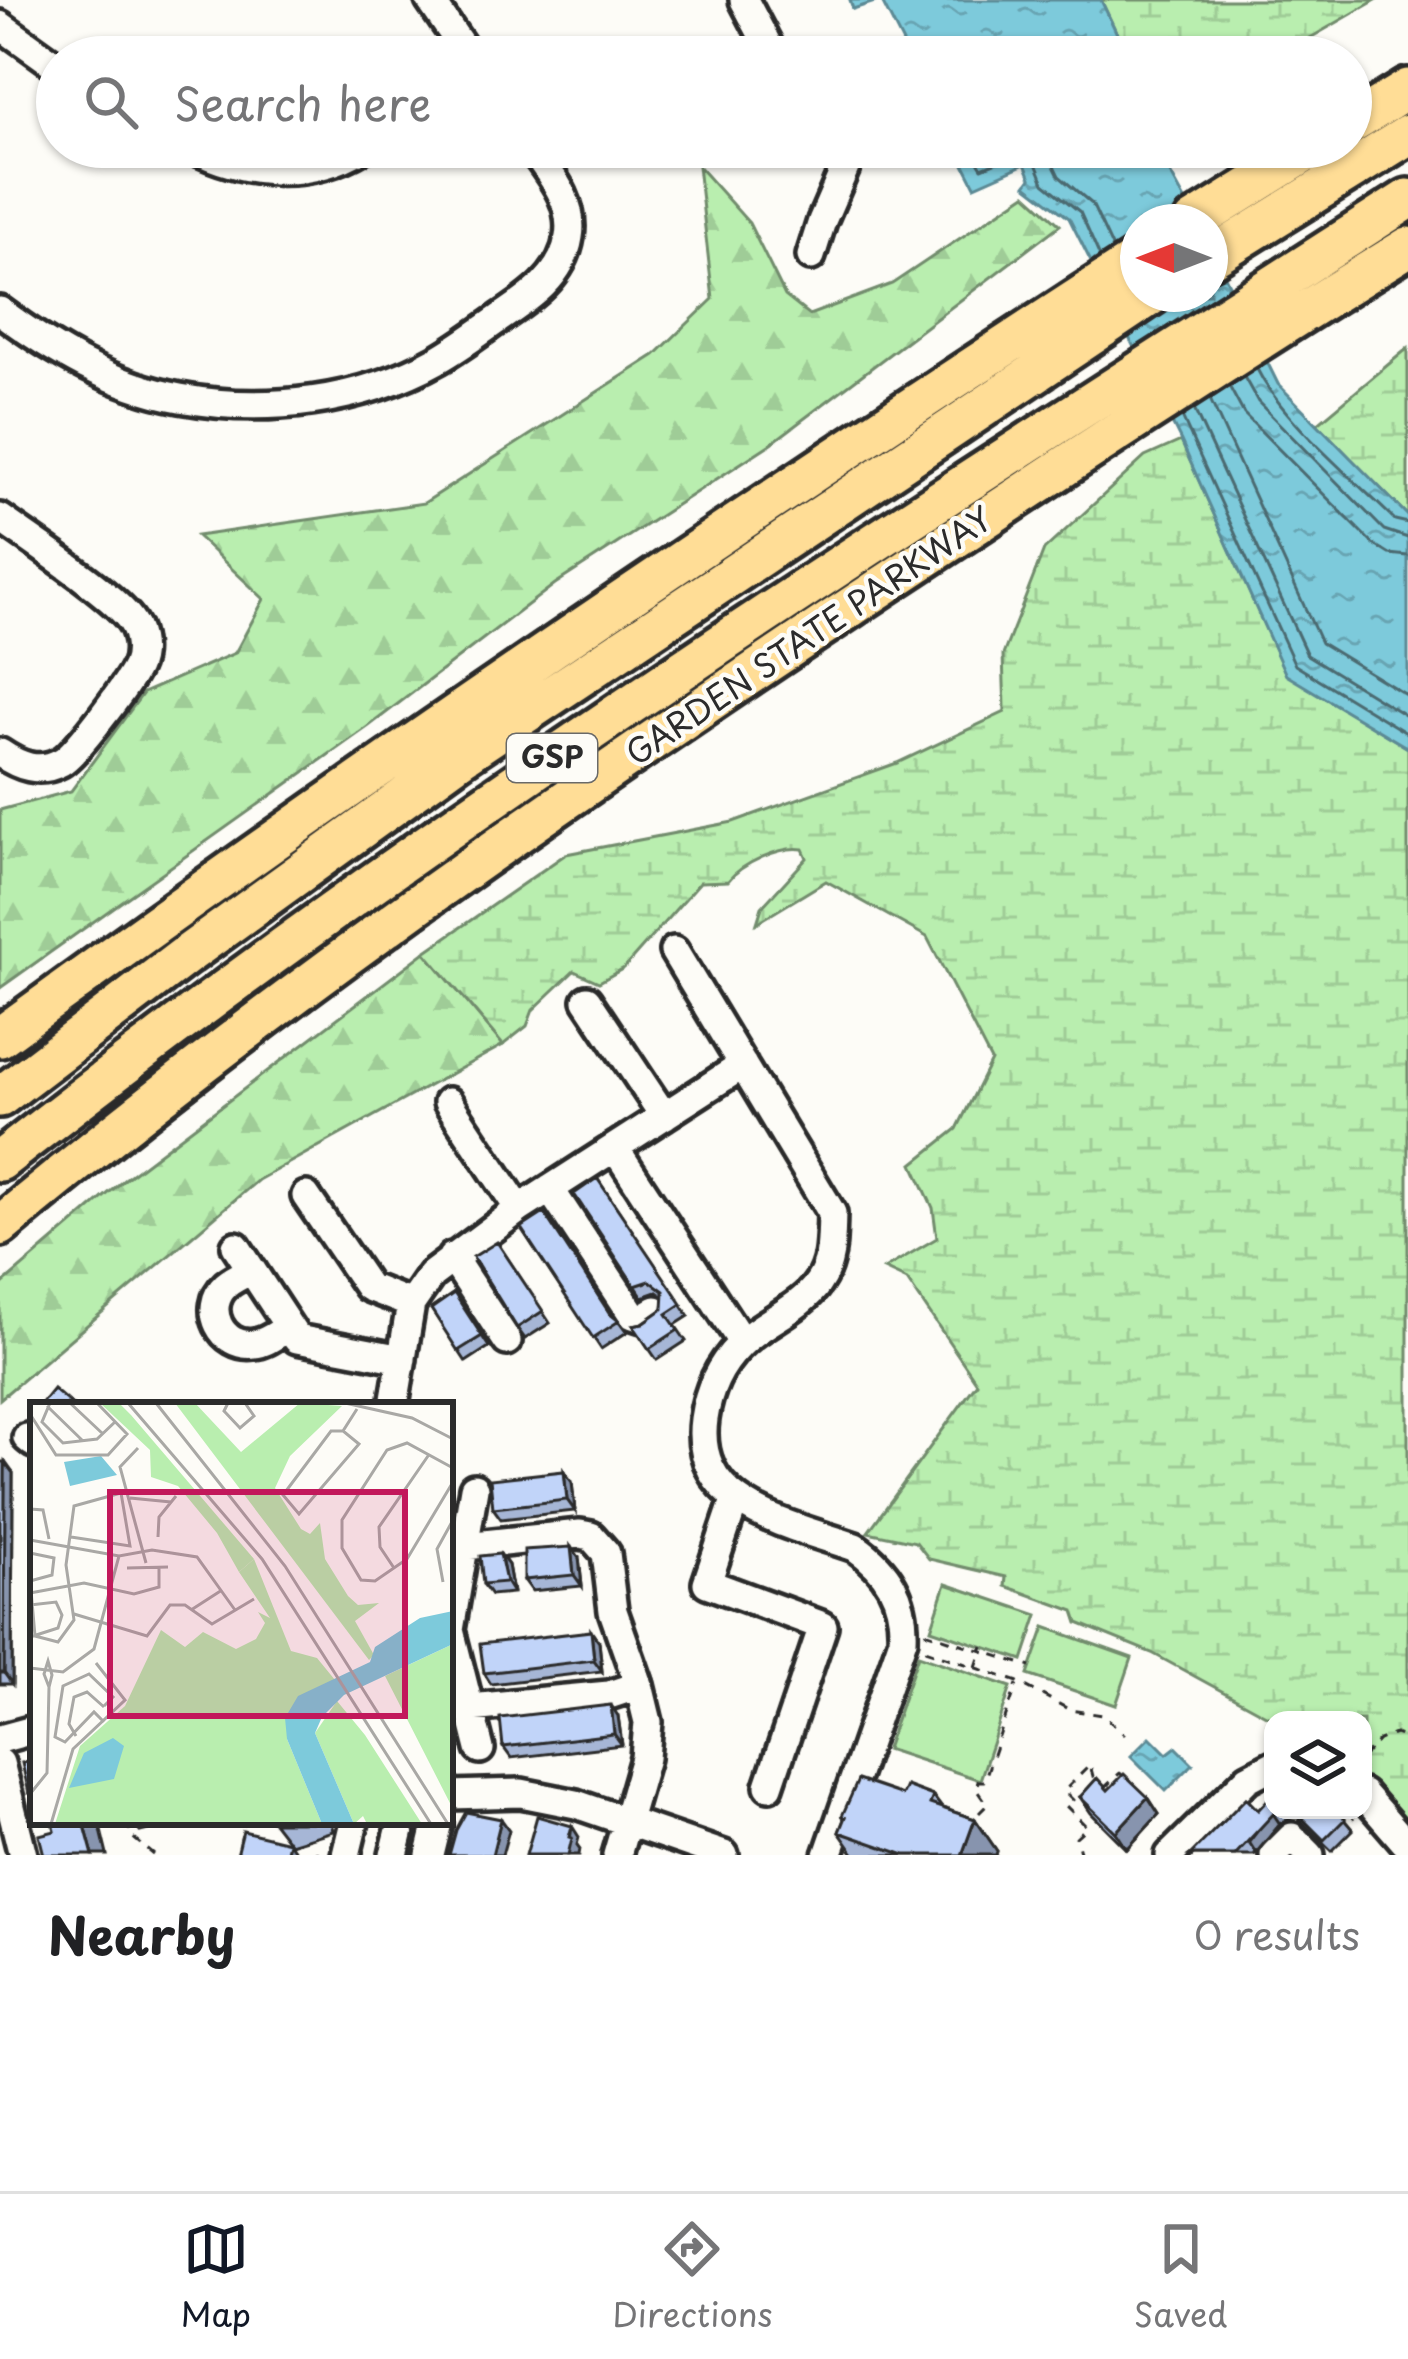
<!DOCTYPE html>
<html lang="en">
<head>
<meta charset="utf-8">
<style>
  body { margin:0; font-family:"Playpen Sans",sans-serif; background:#f6f6f6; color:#202124 }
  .controls { position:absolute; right:36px; bottom:36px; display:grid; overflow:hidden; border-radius:24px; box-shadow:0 3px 9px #0004 }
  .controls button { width:108px; height:108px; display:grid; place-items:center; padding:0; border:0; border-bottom:3px solid #e0e0e0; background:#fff; color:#202124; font:60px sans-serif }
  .compass { position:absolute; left:1120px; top:204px; width:108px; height:108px; border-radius:50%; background:#fff; box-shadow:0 3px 9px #0004; rotate:270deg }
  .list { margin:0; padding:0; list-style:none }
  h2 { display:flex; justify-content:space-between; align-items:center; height:156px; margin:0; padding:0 48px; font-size:51px }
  h2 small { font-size:39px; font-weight:400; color:#757577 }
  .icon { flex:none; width:66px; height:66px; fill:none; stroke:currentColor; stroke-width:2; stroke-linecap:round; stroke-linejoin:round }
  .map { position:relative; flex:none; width:1408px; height:1855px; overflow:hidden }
  .search { position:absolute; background:#fff; box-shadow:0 3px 9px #0004; left:36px; right:36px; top:36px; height:132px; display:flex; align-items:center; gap:30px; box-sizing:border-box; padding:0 42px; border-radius:66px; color:#757577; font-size:45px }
  .sheet { height:336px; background:#fff }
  nav { display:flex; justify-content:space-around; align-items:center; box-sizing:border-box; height:168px; border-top:3px solid #e0e0e0; background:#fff; font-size:33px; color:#757577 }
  nav a { display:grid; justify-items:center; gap:6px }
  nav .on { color:#111827 }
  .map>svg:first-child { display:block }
  .forest { fill:url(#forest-firs); stroke:#728c6d; stroke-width:3 }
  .wetland { fill:url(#wetland-marsh); stroke:#728c6d; stroke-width:3 }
  .pitch { fill:#b9eeaf; stroke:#728c6d; stroke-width:3 }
  .water { fill:url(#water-ripples); stroke:#5c8a95; stroke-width:3 }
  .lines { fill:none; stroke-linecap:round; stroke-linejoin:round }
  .shore { stroke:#4c6b71; stroke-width:3 }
  .minor-casing { stroke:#2b2b2b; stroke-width:36 }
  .highway-casing { stroke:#2b2b2b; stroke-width:48 }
  .path { stroke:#2b2b2b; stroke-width:3; stroke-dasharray:9 9; stroke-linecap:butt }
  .minor { stroke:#fdfcf7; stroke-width:27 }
  .highway { stroke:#ffdd96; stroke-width:39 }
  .wall { fill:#a6b6d6; stroke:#2b2b2b; stroke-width:3 }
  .shaded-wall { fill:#8794ae; stroke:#2b2b2b; stroke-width:3 }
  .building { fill:#c1d4f9; stroke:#2b2b2b; stroke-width:3 }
  .labels { text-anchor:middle; stroke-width:9; stroke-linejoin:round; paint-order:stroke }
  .shield { fill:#fdfcf7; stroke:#6a6a68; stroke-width:3 }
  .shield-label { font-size:30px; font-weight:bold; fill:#2b2b2b }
  .street-label { font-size:33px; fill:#2b2b2b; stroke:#fdfcf7 }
  .inset-road { fill:none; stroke:#a9a8a5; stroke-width:3 }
  .view { fill:#c2185b; fill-opacity:0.15; stroke:#c2185b; stroke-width:6 }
  .inset-edge { fill:none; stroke:#2b2b2b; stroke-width:6 }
</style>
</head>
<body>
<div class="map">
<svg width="1408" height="1855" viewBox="0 0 1408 1855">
  <defs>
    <pattern id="forest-firs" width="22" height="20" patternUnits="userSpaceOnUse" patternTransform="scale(3)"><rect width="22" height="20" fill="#b9eeaf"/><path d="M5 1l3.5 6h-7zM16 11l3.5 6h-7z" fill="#9fcc97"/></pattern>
    <pattern id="wetland-marsh" width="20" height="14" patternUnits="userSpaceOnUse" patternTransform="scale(3)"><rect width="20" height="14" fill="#b9eeaf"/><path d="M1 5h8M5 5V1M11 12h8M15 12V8" fill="none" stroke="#9fcc97"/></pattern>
    <pattern id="water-ripples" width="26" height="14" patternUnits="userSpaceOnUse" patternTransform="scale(3)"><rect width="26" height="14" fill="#7dcadb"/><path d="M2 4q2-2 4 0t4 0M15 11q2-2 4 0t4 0" fill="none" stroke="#67a4b2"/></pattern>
  </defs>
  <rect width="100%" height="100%" fill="#fdfcf7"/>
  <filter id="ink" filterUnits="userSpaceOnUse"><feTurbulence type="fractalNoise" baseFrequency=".00833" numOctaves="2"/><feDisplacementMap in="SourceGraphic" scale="24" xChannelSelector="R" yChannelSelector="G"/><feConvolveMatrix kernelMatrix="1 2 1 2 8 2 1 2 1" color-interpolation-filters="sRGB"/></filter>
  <g filter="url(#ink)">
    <path class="forest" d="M698,166l51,57 36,73 24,19 83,-31 134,-90 34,31 -288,218 -217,141 -186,142 -369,262v-178l71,-19 72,-98 92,-40 29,-54 -67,-63 227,-33 231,-148 58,-56z
      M425,952l78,93 -245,135 -258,219v-113l125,-107z"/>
    <path class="wetland" d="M1101,0h275l-99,57h-149z
      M1408,348v168l-91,-92z
      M1181,441l105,233 122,74v1079l-45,-51v-56h-88l-123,-67 -74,-30 -4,-12 -69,-25 1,-9 -77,-18 -13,-17 -48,-10 109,-149 -70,-103 -23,-11 53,-31 -4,-30 -20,-44 44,-35 34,-68 -64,-124 -101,-56 -69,42 5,-16 45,-49 -4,-9c-22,-4 -62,15 -75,32l-28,1 -76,86 -25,14 -25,-11 -41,39 -6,16 -24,19 -78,-93 141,-98 167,-32 164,-59 108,-51 -2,-57 41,-105 101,-93z"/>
    <path class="pitch" d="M946,1584l92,31 -15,45 -92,-31z
      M1045,1627l87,31 -16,47 -88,-30z
      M918,1655l93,32 -31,93 -94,-31z"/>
    <path class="water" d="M850,0h251l27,57h-218l-29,-57 -28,9z
      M955,147h210l4,24 28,51h-59v72h72v-48l68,138 130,132v232l-122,-73 -105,-234 -112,-223 -43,-33 5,-7 -6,-14 -50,22z
      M1150,1737l17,17 9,-7 17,17 -27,27 -35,-35z"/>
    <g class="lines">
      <path class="shore" d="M969,147l13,21 37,-15 14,3 11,27 36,29 20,45
        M1045,147l14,29 33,28 21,45
        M1257,369c25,51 96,109 138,151l13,3
        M1244,377l14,25 126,128 24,8
        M1229,386l15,28 129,130 16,10 19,2
        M1210,399l111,244 87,53
        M1194,409l113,246 101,62
        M1182,417l113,248 113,69"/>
      <defs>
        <path id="minor" d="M430,0l39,57
          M744,0l30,57
          M0,25l57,41
          M190,147c56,28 118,34 174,0
          M811,256l11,-35 32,-74
          M0,311c54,40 113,75 180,87 86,16 182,4 259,-39 21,-12 41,-27 61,-41 30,-20 63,-42 69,-81 6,-35 -19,-63 -38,-90
          M0,518c29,21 116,78 132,104 8,12 10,32 4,45 -8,17 -60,87 -75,95 -22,12 -42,4 -61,-9
          M674,951l158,262c-1,25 1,49 -14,70 -18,27 -57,39 -79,63 -20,20 -31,44 -35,73 -12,89 86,105 151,128 33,23 50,51 48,92l-75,216
          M587,1000l77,116
          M448,1102l71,107
          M615,1148l127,194
          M550,1189l83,126 9,3 14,-8
          M306,1196l62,91 43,17
          M236,1246l61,93 105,20
          M452,1257l55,84
          M252,1270c-8,4 -19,9 -26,15 -25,23 -4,64 28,59 13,-1 24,-11 35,-17
          M394,1405l17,-101 20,-29 88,-66 224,-144
          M27,1438l6,5
          M474,1488l-24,142 30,119
          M735,1500l-28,83 116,43 -54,160
          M465,1546l115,-12 11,2 15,17 7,58 26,74 9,37 -3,36 -28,97
          M470,1708l139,-13 30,-10
          M0,1739l33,-9
          M0,1763l23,92
          M1363,1794l45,52
          M450,1795l71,-2 55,11 148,51
          M346,1855l8,-33
          M394,1855l8,-33
          M430,1855l8,-33
          M1170,1855l78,-77 25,-13
          M1274,1855l18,-18 18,18"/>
        <path id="highway" d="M1351,124l57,-35
          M1194,222l120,-75
          M1210,258l198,-123
          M0,1037c371,-271 753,-528 1138,-778
          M0,1097l185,-141 278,-201 690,-461
          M0,1161c447,-352 930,-655 1408,-962
          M0,1226c269,-225 559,-425 851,-619 185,-122 369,-244 557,-360"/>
      </defs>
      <use href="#minor" class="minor-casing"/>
      <use href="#highway" class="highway-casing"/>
      <path class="path" d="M925,1632l106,35
        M925,1650l93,32 52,28 33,5 22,20
        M976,1667l7,-21
        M1363,1757l16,-17 16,-6 13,5
        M1104,1788l16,-15 3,3
        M1340,1810l11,11 3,-3
        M979,1813l8,-8 -11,-16 2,-8h6l33,-97
        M127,1822l5,15 22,18
        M240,1844l4,-22
        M292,1852l32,1
        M1081,1855l-5,-18 11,-10 -21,-21 7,-6 -9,-9 26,-26 4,15"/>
      <use href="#minor" class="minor"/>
      <use href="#highway" class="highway"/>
    </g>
    <path class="wall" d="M597,1178l92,138 -14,9 11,16 -29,19 -24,-35 10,-2 20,-14 1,-12 -7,-5 -14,5 -69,-103z
      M521,1228l98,93 8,11 -26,17z
      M497,1242l53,81 -25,16 -8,-11z
      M454,1293l35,54 -23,15 -35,-53z
      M0,1462l13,11 -1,211h-12z
      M572,1482l3,29 -74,8 -8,-11z
      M500,1554l8,11 5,28 -22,2 -8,-11z
      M579,1558l3,28 -50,5 -8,-11z
      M599,1642l3,29 -111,13 -7,-11z
      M618,1716l4,29 -111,13 -8,-11z
      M450,1722l8,31 -8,2z
      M1108,1790l40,7 11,17 -32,35 -36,-36 -11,-16z
      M902,1795l31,1 9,12 33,11 22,32 -1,4h-141l-16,-23 5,-13 -2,-3z
      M1258,1810h78l17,20 -21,21 -37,-36 -15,9 -26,31h-64z
      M132,1822h49l-41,10z
      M273,1822h58l2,9 -43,13z"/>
    <path class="shaded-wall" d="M5,1462l8,11 -1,211 -8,-11z
      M564,1471l8,11 3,29 -8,-11z
      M571,1547l8,11 3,28 -8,-11z
      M500,1554l8,11 5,28 -7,-11z
      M591,1631l8,11 3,29 -8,-11z
      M611,1705l7,11 4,29 -8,-11z
      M450,1722l8,31 -8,-12z
      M1148,1797l11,17 -32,35 -11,-17z
      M1272,1812l8,12 -24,29 -7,-11z
      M501,1819l8,11 -7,25h-10z
      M975,1819l22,32 -1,4h-34z
      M84,1822h15l8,33h-14z
      M572,1826l7,11 -2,8 3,4 -1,6h-11z
      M289,1842l9,13h-12z"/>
    <path class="building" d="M597,1178l85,126 -15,10 11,16 -29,19 -16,-24 10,-2 20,-14 1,-18 -14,-10 -15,5 -61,-92z
      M544,1213l66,101 9,7 -26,17 -72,-110z
      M497,1242l46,69 -26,17 -44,-71z
      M454,1293l28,43 -24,15 -27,-42z
      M53,1389l19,16h-32z
      M0,1462h5l-1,211h-4z
      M564,1471l3,29 -74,8 -3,-29z
      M571,1547l3,28 -50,5v-30z
      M500,1554l6,28 -23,2 -3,-28z
      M591,1631l3,29 -110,13 -4,-29z
      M611,1705l3,29 -111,13 -3,-29z
      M33,1761v31l-4,1 -7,-30z
      M1124,1774l24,23 -32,35 -36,-35 17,-19 11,12z
      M858,1780l44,15 4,-9 27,10 -3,8 45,15 -13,36h-57l-66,-23 6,-15 -3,-1z
      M1273,1794v16h4l-42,45h-45l56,-57 12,12z
      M1294,1810h42l9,9 -21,21z
      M466,1812l35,7 -9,36h-43l7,-25z
      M537,1816l35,10 -3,11 3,1 -4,17h-42z
      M53,1822h31l9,33h-49l-5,-20 16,-4z
      M243,1831l46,11 -3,13h-49z"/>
  </g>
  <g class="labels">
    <rect class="shield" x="507" y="734" width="90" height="48" rx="9"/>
    <g class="shield-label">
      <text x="552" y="768">GSP</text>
    </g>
    <g class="street-label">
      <text transform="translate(809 636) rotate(-34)" y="12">GARDEN STATE PARKWAY</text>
    </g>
  </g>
  <g transform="translate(30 1402)">
    <rect width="423" height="423" fill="#fdfcf7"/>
    <path d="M70,1h19l12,12 123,144 -15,13 -22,-39 -39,-47 -27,-9 -1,-27zM145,1h20l46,49 59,-49 42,3 -52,50 -15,32 26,41 9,5 10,-11 5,36 23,37 10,9 21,-2 -24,18 19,34 -5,5z" fill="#b9eeaf"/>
    <path d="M224,157l37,92 26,7 18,22 -48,59 35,85h-267l25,-78 45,-40 36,-76 24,17 18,-15 33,17 20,-10 9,-16 -7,-11 12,6 -31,-46zM423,242v165l-68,-133zM307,299l28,34 57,89h-55l-4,-8 -9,8 -39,-91z" fill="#b9eeaf"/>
    <path d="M71,54l16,19 -47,11 -6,-24zM423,209v33l-109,51 -22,22 -7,16 39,91h-32l-35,-85 -2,-21 13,-22 72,-34 5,-15 45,-29zM83,336l11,8 -10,33 -45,9 15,-35z" fill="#7dcadb"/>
    <path class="inset-road" d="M20,1l-8,19 21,21 34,-4 19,-18M40,1l33,31M98,1l134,156 169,265M126,1l129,163 163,258M198,1l-4,8 16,17 14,-12 -9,-13M315,1l67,15 41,21M17,4l37,36M0,12l26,41h52l19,-21 -30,-31M313,29h-12l-48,64 16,19 60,-70 -16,-13 14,-22M108,46l-18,19 26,96M423,66l-46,-25 -20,7 -45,70v28l19,32 14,1 32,-22 46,-77M100,96l41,4M0,107l13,1 6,29M41,135l59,9 -9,-53M128,135l1,-20 17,-21M0,138l89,16 33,-6 45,7 38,53M0,151l24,5 -2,17 -22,6M97,166l41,-1M364,166l-14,-21 -1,-20 49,-71M0,177l5,57 23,6 16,-22 -8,-55 8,-59 54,-15M413,180l-6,-33 16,-29M0,191l54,-10 50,11 25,-7v-21M161,208l31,-20M44,212l73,22 23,-31h15l27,19 42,-25M0,235l28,-9 4,-13 -6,-13 -26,3M18,259l4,14 -3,12 -5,-13zM0,266l33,4 31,-23 25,-93M74,304l9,-9 -24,-23 -26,12 -8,51 10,5 29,-30 10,10M46,334l-7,-12 5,-27 13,-5 17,15M0,392l17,-21 2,-86M21,422l22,-75 52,-49 -29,-37"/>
    <path class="view" d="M80,90h295v224h-295z"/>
    <rect width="423" height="423" class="inset-edge"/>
  </g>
</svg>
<div class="controls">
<button><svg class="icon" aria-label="layers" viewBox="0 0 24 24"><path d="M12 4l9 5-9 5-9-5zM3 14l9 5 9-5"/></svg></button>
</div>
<svg class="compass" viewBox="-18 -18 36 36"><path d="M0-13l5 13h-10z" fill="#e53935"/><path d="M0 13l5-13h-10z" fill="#757577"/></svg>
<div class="search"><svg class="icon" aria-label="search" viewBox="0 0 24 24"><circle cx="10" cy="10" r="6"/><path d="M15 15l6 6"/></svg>Search here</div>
</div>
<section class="sheet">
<h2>Nearby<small>0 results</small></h2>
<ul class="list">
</ul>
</section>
<nav>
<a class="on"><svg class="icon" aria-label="map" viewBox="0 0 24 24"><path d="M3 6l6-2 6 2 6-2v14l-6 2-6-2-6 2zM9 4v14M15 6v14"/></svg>Map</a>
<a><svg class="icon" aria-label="directions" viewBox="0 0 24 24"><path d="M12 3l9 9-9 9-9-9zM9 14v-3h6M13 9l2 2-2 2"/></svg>Directions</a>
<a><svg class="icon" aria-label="saved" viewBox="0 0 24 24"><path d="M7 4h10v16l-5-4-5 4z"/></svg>Saved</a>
</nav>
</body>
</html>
